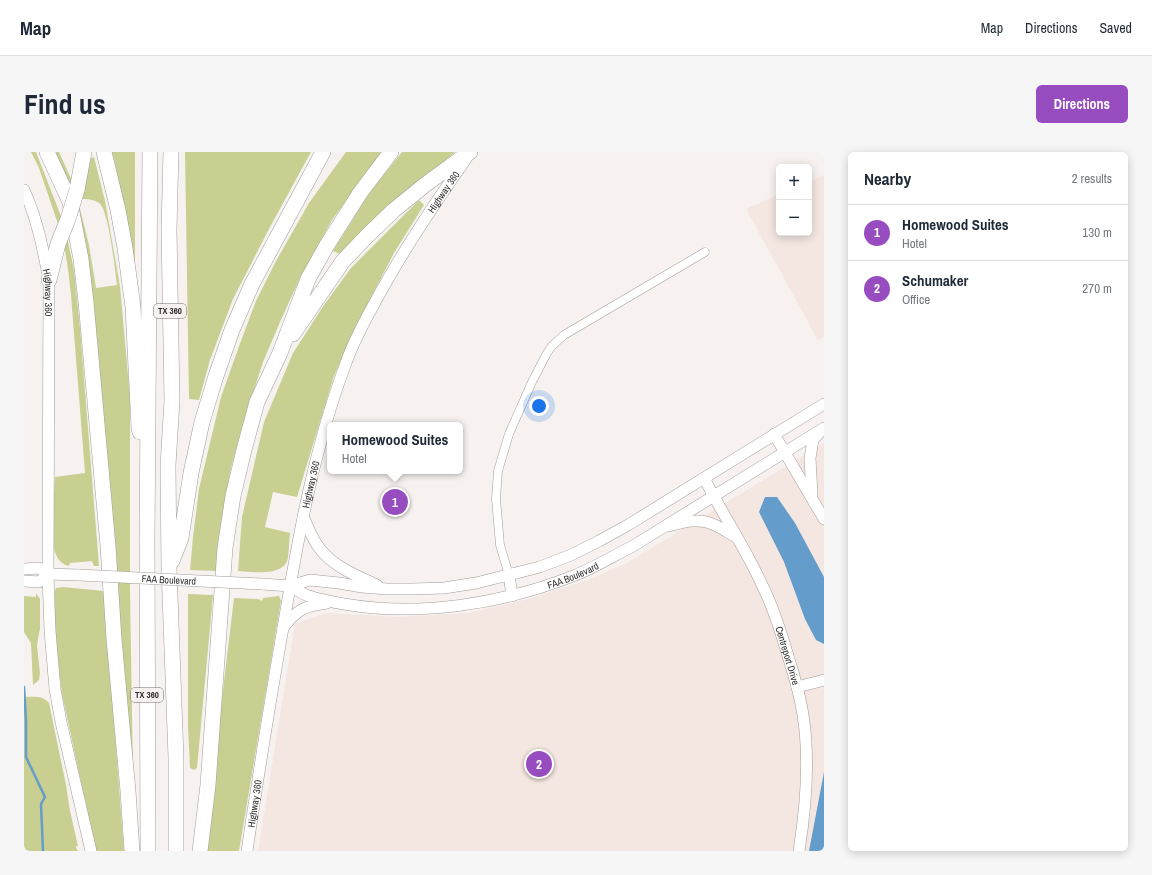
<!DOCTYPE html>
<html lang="en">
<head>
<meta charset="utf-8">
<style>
  body { margin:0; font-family:"Archivo Narrow",sans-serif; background:#f6f6f7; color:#1f2937 }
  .controls { position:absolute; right:12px; top:12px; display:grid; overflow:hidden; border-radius:6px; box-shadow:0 2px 10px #0003 }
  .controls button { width:36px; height:36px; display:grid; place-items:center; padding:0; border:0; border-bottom:1px solid #e0e1e3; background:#fff; color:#1f2937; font:20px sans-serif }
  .you { position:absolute; left:515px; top:254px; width:14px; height:14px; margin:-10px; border:3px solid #fff; border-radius:50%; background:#1a73e8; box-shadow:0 0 0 6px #1a73e833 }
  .badge { display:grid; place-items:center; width:26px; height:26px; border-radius:50%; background:#974dbf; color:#fff; font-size:13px; font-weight:700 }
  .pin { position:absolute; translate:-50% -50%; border:2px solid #fff; box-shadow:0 1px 4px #0006 }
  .popup { position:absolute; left:303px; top:270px; width:136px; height:52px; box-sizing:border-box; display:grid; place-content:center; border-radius:6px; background:#fff; filter:drop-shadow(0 1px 3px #0005); font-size:13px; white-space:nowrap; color:#747a83 }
  .popup b { font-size:15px; color:#1f2937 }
  .popup::after { content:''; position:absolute; left:50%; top:100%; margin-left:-8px; border:8px solid transparent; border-top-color:#fff }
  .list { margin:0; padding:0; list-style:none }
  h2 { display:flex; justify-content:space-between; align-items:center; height:52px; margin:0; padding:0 16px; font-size:17px }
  h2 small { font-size:13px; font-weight:400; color:#747a83 }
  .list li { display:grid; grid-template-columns:26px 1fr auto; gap:12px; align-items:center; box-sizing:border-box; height:56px; padding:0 16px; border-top:1px solid #e0e1e3 }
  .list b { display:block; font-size:15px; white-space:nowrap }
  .list p { margin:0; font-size:13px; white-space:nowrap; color:#747a83 }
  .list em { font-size:13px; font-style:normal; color:#747a83 }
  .map { position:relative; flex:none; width:800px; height:699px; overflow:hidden; border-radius:6px }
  header { display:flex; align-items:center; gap:24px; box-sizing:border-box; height:56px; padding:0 20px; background:#fff; border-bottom:1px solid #e0e1e3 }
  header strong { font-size:19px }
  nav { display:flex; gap:22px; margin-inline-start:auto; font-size:14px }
  .intro { display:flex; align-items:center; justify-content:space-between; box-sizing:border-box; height:96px; padding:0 24px }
  h1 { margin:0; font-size:28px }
  .button { padding:10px 18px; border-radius:6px; background:#974dbf; color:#fff; font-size:14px; font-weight:700 }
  main { display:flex; gap:24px; padding:0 24px }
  aside { flex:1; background:#fff; border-radius:6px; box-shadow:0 2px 10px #0003 }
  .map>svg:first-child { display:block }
  .built { fill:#f4e6e1 }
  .green { fill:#c8cf91 }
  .water { fill:#649ccc }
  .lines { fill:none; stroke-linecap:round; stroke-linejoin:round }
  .stream { stroke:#649ccc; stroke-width:2.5 }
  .street-casing { stroke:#a19c9a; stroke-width:9 }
  .secondary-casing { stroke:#a19c9a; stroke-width:12 }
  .highway-casing { stroke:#a19c9a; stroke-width:16 }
  .street { stroke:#fff; stroke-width:8 }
  .secondary { stroke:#fff; stroke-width:11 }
  .highway { stroke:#fff; stroke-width:15 }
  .secondary-bridge-casing { stroke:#a19c9a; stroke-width:12; stroke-linecap:butt }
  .highway-bridge-casing { stroke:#a19c9a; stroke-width:16; stroke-linecap:butt }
  .secondary-bridge { stroke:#fff; stroke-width:11 }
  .highway-bridge { stroke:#fff; stroke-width:15 }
  .labels { text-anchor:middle; stroke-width:3.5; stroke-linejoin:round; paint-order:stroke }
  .shield { fill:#f7f2f0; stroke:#6d6a69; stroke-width:1 }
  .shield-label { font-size:9px; font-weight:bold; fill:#32302f }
  .street-label { font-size:10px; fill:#32302f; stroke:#f7f2f0 }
</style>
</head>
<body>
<header>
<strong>Map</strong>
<nav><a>Map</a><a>Directions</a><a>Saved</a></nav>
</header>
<div class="intro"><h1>Find us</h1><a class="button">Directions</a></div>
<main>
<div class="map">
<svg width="800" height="699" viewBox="0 0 800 699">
  <rect width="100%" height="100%" fill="#f7f2f0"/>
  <path class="built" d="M800,23v162l-6,3 -72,-131 33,-15v39h30v-51z
    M800,291v408h-566l37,-227 30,-11 73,4 71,-4 59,-14 57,-18 42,-18z"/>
  <path class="green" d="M7,0h5l26,67 -3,8 -20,-59z
    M27,0h8l14,31 -2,8z
    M88,0h23v136l-19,-120z
    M161,0h126l-41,75 -37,72 -23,61 -11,40 -10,-1z
    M322,0h36l-50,68 -31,56 -21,46 -17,40 -19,59 -13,47 -7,39 -8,64 -26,-1 3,-33 6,-48 22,-92 17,-48 18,-48 19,-38 34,-60z
    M378,0h53l-37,33 -76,70 -9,-4 37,-59z
    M70,5l11,44 15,85 10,112v193l3,185 -57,-561 3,-10 10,40 7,43 21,-3c-2,-15 -8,-75 -18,-82 -6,-4 -12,-4 -19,-4l11,-41z
    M395,48l5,5 -30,48 -38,73 -22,50 -37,121 -24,-5 -8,35 25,6c-1,8 -1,17 -2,25 -4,19 -36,14 -50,13l4,-54 22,-95 29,-69 31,-48 27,-37z
    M43,85l7,33 6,58 19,238h-5l-2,-5 -22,2 -1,3c-8,-1 -13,-9 -15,-17v-55l1,-17 30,-4 -14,-178 -3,-26 -4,-25z
    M39,435l41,4 20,260h-28l-34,-157 -6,-51 -2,-48 2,-7z
    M12,441l4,6v30l-1,4 -2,13 3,27 -1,7 -6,5 -2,-42 -7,-11v-36l12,1z
    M164,442l25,1 -16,173 -3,2 -4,-2 -2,-41z
    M255,444l2,5 -42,250h-33l10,-103 18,-150 24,1 4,2 1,-3z
    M0,545c9,0 19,-2 25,6l17,82 4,26 8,35h-2l1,4 2,1h-55z"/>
  <path class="water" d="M741,345h12l18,26 29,54v67l-8,-4 -11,-21 -21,-57 -25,-50z
    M800,620v79h-15z"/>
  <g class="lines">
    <path class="stream" d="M0,535l2,34v36l19,40 -4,7 2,47"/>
    <defs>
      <path id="street" d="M485,423l-9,-30 -4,-46 2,-28 11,-37 23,-52 15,-29 5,-7 12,-11 141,-83"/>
      <g id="secondary">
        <path id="s1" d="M0,38c13,28 19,59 25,90l-1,294 2,57 5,58 6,33 30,129"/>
        <path d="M750,282l50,85"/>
        <path id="s2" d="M680,326c19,37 42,71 59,109 11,22 18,45 25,69 6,19 12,39 15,59 7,44 3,92 -4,136"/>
        <path d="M788,343l-2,-37 3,-18 7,-8"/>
        <path d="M279,364c5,11 9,23 17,33 14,18 37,27 57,36"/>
        <path d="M645,374c9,-2 20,-6 29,-5 14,0 26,9 38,16"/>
        <path d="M0,417l15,-1 9,6 31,1"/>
        <path d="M485,423l3,21"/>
        <path d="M0,429l15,1 9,-8"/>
        <path d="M238,432l28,2 20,-6 29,3 23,4 25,2h25l32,-1 32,-5 64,-16 31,-12 28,-14 29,-16 196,-121"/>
        <path id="s3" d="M266,434c6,3 12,8 19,10 11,4 23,6 35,8 75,13 158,0 229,-28 21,-8 40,-20 60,-30l191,-118"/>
        <path d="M259,476c14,-19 22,-22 44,-25"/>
        <path d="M773,535l27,-7"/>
        <path id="s4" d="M223,699c11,-74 23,-149 36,-223 15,-90 31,-180 63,-265 7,-20 17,-39 27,-57 27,-51 59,-99 93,-147"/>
      </g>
      <path id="highway" d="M23,0l23,50 11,57 5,43 22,244 6,93 14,152 4,60
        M80,0l14,58 7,38 8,59 6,121 1,4
        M147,0l-2,77 3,172 -4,64 1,103 7,190v93
        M53,38l7,-38
        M25,128l9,-36
        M269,182l50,-73 25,-26 26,-25 32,-26 44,-32
        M148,409l9,-23 10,-65 11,-51 14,-46 16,-46 20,-46 71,-132
        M124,699l-1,-312 3,-387
        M176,699l8,-66 17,-237 8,-52 11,-46 13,-48 23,-49 28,-74 19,-34 33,-52 31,-41"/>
    </defs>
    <use href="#street" class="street-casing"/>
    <use href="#secondary" class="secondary-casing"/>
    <use href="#highway" class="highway-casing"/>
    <use href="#street" class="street"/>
    <use href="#secondary" class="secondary"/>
    <use href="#highway" class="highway"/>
    <defs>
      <g id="secondary-bridge">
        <path id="s5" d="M55,423l183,9"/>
      </g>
      <path id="highway-bridge" d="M34,92l10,-25 9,-29"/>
    </defs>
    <use href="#secondary-bridge" class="secondary-bridge-casing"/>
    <use href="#highway-bridge" class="highway-bridge-casing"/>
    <use href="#secondary-bridge" class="secondary-bridge"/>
    <use href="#highway-bridge" class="highway-bridge"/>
  </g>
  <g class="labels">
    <g class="shield">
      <rect x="130" y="152" width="32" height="14" rx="3"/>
      <rect x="107" y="536" width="32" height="14" rx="3"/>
    </g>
    <g class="shield-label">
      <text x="146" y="162">TX 360</text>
      <text x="123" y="546">TX 360</text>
    </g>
    <g class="street-label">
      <text dy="4" stroke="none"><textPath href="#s4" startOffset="696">Highway 360</textPath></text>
      <text dy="4" stroke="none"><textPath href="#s1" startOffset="106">Highway 360</textPath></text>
      <text dy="4" stroke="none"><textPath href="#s4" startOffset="372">Highway 360</textPath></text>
      <text dy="4" stroke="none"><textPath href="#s3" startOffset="291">FAA Boulevard</textPath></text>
      <text dy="4" stroke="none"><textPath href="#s5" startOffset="90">FAA Boulevard</textPath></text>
      <text dy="4" stroke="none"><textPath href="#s2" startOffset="197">Centreport Drive</textPath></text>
      <text dy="4" stroke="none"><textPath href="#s4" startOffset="48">Highway 360</textPath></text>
    </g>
  </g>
</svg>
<div class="controls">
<button>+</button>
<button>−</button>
</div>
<div class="you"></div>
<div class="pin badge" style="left:371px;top:350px">1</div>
<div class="popup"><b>Homewood Suites</b>Hotel</div>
<div class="pin badge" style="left:515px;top:612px">2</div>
</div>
<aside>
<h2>Nearby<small>2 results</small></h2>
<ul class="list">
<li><span class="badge">1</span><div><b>Homewood Suites</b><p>Hotel</p></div><em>130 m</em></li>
<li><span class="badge">2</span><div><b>Schumaker</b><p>Office</p></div><em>270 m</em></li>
</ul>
</aside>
</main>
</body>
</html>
